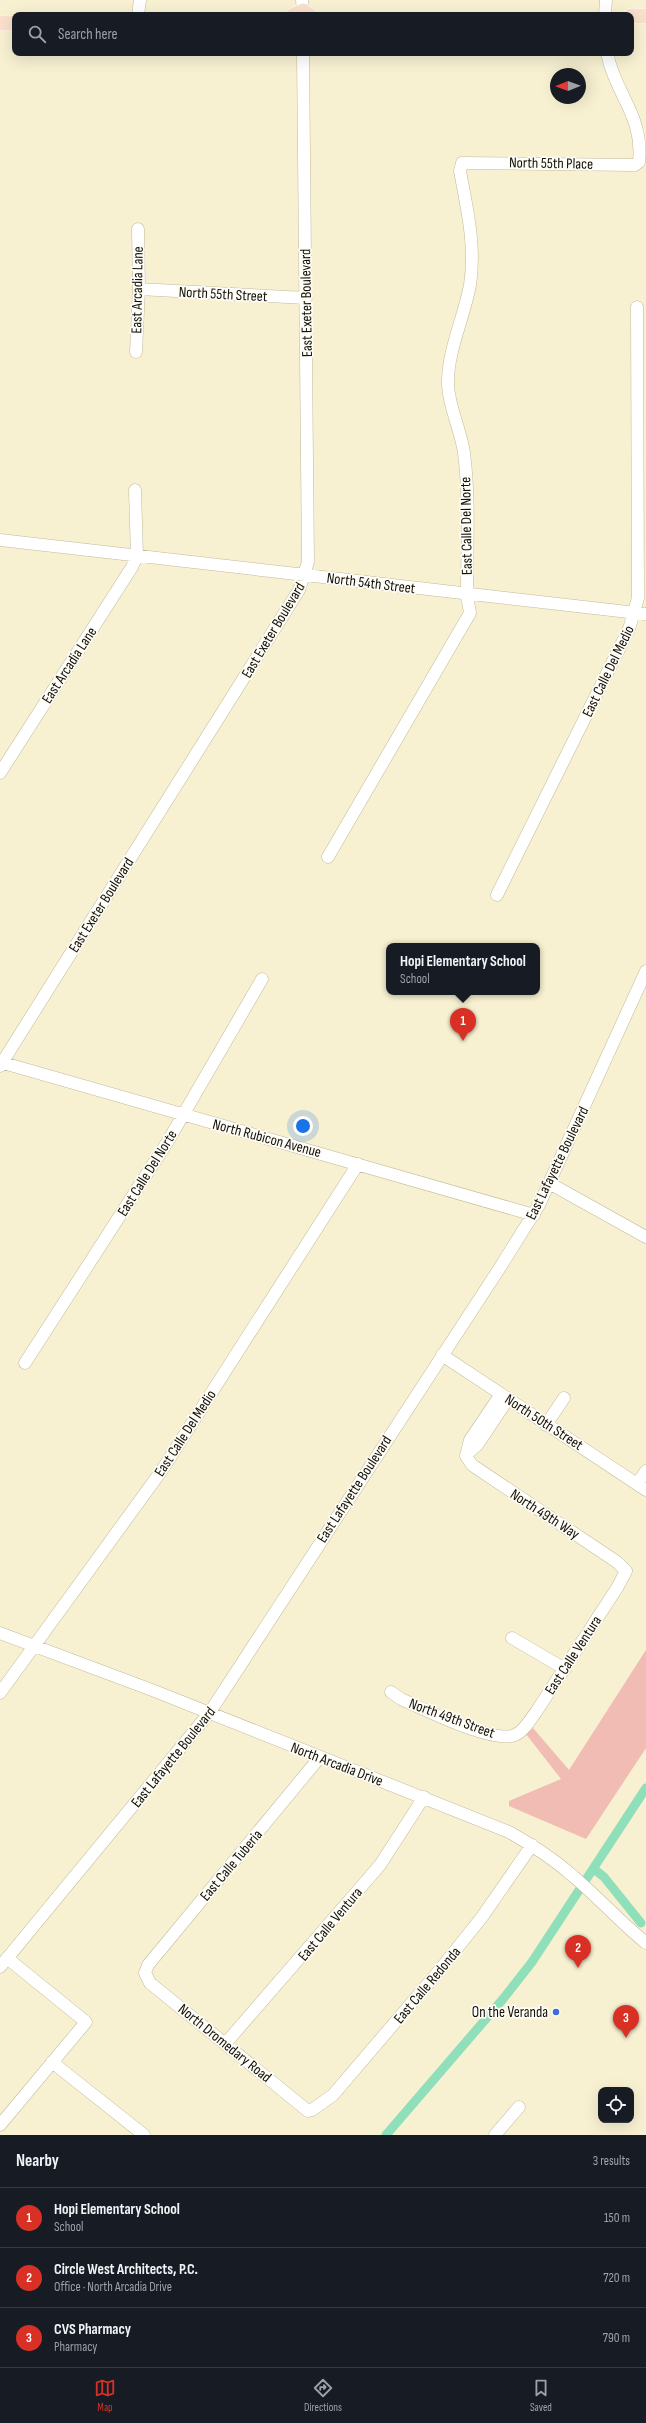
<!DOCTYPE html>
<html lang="en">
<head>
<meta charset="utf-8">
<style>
  body { margin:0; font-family:"Sofia Sans Condensed",sans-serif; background:#20242c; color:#f1f3f6 }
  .controls { position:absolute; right:12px; bottom:12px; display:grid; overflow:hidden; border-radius:8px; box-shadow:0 4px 16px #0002 }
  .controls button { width:36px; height:36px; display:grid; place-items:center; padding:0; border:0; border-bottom:1px solid #363941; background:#171b24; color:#f1f3f6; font:20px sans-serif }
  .compass { position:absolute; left:550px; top:68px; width:36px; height:36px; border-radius:50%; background:#171b24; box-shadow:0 4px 16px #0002; rotate:269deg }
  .you { position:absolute; left:303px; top:1126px; width:14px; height:14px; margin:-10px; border:3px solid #fff; border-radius:50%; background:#1a73e8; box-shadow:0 0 0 6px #1a73e833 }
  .badge { display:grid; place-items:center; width:26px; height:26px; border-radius:50%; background:#d93025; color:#fff; font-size:13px; font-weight:700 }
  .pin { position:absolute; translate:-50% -33px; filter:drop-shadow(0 1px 2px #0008) }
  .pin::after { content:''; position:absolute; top:21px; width:14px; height:12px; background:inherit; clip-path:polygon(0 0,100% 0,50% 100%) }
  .popup { position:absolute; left:386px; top:943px; width:154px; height:52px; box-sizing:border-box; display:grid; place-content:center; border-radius:8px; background:#171b24; filter:drop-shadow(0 1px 3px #0005); font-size:13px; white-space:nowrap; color:#9ea1a6 }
  .popup b { font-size:15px; color:#f1f3f6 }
  .popup::after { content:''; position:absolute; left:50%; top:100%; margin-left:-8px; border:8px solid transparent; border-top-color:#171b24 }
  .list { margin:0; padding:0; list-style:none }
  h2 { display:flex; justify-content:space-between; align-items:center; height:52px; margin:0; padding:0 16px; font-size:17px }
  h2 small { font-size:13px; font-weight:400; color:#9ea1a6 }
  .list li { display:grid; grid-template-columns:26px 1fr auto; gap:12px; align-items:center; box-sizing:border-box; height:60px; padding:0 16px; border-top:1px solid #363941 }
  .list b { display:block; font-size:15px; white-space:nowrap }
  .list p { margin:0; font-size:13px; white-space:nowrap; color:#9ea1a6 }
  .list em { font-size:13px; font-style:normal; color:#9ea1a6 }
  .icon { flex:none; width:22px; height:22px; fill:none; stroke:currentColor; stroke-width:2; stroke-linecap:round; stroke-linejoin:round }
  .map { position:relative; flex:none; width:646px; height:2135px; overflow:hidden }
  .search { position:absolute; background:#171b24; box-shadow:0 4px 16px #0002; left:12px; right:12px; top:12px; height:44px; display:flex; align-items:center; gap:10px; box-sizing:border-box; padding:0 14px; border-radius:8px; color:#9ea1a6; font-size:15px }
  .sheet { height:232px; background:#171b24 }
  nav { display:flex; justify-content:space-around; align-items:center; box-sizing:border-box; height:56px; border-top:1px solid #363941; background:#171b24; font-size:11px; color:#9ea1a6 }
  nav a { display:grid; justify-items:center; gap:2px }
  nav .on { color:#d93025 }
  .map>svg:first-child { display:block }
  .green { fill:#f0bcb4 }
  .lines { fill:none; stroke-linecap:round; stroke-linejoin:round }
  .canal { stroke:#8edfba; stroke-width:9 }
  .minor-casing { stroke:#c1ba9c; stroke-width:13 }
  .major-casing { stroke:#fff; stroke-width:16 }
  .minor { stroke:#fff; stroke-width:12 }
  .major { stroke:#fae0cb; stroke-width:15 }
  .poi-dot { fill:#406adc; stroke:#fefcf6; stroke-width:1.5 }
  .labels { text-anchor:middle; stroke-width:3.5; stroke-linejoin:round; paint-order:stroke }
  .street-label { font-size:15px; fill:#131006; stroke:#fefcf6 }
  .poi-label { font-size:15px; fill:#131006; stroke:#fefcf6; text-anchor:end }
</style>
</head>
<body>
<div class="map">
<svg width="646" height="2135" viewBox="0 0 646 2135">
  <rect width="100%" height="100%" fill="#f7f0d1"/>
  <path class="green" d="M646,1650v98l-60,91 -77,-33v-5l52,-22 -35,-45 7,-6 36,42z"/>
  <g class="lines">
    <path class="canal" d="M594,1869l10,8 37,46
      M386,2135l117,-136 29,-37 114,-174"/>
    <defs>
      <path id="minor" d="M302,0l1,11
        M138,15l2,-15
        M605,15l1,-15
        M139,289l167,9
        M136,352l3,-63 -1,-60
        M0,540l646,74
        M0,773l132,-206 5,-11 -2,-66
        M328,857l142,-244 -3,-18c0,-46 3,-97 -3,-142 -3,-23 -15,-45 -16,-68 -1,-33 16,-67 22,-100 6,-39 -3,-76 -10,-114l2,-8 173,2 4,-3c5,-46 -24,-68 -32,-109
        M497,895l132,-266 9,-31 -1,-291
        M0,1062l534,153
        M0,1066l299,-476 9,-28 -5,-509
        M549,1183l97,54
        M442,1355l204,135
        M25,1363l143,-222 94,-162
        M546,1425l18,-27
        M466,1455l12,-11 30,-45
        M466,1456l4,-16 31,-46
        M637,1484l9,-13
        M0,1633l152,57 357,142c23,13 45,27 65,45 25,21 46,45 72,66
        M512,1638l53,31
        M391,1692l10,7c23,10 92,45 114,36 9,-4 15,-15 21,-23l81,-124 9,-17 -9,-9 -145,-97 -6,-9
        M0,1693l162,-223 196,-306
        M320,1757l-172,208 -3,8 5,10 158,128 4,-1 21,-15 105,-123 44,-55 50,-72
        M0,1967l210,-255 289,-443 40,-64 107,-234
        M225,2044l155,-179 44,-68
        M52,2062l92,73
        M0,2125l86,-103 -79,-64
        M495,2135l24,-28"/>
      <path id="major" d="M294,15l9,-4 6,4
        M631,16h15
        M0,23h15"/>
    </defs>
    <use href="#minor" class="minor-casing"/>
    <use href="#major" class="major-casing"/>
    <use href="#minor" class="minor"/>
    <use href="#major" class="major"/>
  </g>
  <circle class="poi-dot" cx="556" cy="2012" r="4"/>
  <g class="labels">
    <g class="street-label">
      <text transform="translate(551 163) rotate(1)" y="5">North 55th Place</text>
      <text transform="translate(137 290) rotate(-89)" y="5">East Arcadia Lane</text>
      <text transform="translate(223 294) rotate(3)" y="5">North 55th Street</text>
      <text transform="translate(306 303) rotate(-91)" y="5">East Exeter Boulevard</text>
      <text transform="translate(466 526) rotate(-91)" y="5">East Calle Del Norte</text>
      <text transform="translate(371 583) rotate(7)" y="5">North 54th Street</text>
      <text transform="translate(273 630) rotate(-59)" y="5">East Exeter Boulevard</text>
      <text transform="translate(69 665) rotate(-57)" y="5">East Arcadia Lane</text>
      <text transform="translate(608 671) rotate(-64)" y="5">East Calle Del Medio</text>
      <text transform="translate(101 905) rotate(-58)" y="5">East Exeter Boulevard</text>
      <text transform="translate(267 1138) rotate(15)" y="5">North Rubicon Avenue</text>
      <text transform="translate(557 1163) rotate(-64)" y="5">East Lafayette Boulevard</text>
      <text transform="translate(147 1173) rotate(-58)" y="5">East Calle Del Norte</text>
      <text transform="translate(544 1422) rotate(33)" y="5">North 50th Street</text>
      <text transform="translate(185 1433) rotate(-57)" y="5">East Calle Del Medio</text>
      <text transform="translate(354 1489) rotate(-57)" y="5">East Lafayette Boulevard</text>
      <text transform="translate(545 1514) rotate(33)" y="5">North 49th Way</text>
      <text transform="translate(573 1655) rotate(-57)" y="5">East Calle Ventura</text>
      <text transform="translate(452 1718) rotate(20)" y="5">North 49th Street</text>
      <text transform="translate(173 1757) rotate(-51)" y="5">East Lafayette Boulevard</text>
      <text transform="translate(337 1764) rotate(21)" y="5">North Arcadia Drive</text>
      <text transform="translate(231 1865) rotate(-50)" y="5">East Calle Tuberia</text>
      <text transform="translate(330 1924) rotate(-50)" y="5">East Calle Ventura</text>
      <text transform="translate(427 1985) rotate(-50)" y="5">East Calle Redonda</text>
      <text transform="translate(225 2043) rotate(39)" y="5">North Dromedary Road</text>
    </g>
    <g class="poi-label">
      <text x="548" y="2017">On the Veranda</text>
    </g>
  </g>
</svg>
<div class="controls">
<button><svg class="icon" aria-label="locate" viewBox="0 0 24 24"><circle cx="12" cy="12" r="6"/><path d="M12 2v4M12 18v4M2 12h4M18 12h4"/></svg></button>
</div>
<svg class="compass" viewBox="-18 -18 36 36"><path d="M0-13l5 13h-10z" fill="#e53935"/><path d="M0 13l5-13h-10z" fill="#9ea1a6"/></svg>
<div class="you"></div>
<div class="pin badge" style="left:463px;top:1041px">1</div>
<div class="popup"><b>Hopi Elementary School</b>School</div>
<div class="pin badge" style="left:578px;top:1968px">2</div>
<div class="pin badge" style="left:626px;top:2038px">3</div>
<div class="search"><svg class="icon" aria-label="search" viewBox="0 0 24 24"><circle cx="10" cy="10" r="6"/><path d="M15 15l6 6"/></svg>Search here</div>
</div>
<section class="sheet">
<h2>Nearby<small>3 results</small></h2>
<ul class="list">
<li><span class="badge">1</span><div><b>Hopi Elementary School</b><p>School</p></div><em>150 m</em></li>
<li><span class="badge">2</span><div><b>Circle West Architects, P.C.</b><p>Office · North Arcadia Drive</p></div><em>720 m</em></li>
<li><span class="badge">3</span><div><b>CVS Pharmacy</b><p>Pharmacy</p></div><em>790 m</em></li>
</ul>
</section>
<nav>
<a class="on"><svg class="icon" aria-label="map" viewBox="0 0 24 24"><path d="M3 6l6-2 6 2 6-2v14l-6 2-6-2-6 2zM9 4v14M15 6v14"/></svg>Map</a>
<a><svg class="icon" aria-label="directions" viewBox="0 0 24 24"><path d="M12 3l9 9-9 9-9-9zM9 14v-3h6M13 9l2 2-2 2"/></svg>Directions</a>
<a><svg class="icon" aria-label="saved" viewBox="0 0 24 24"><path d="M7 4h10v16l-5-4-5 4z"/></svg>Saved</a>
</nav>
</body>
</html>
